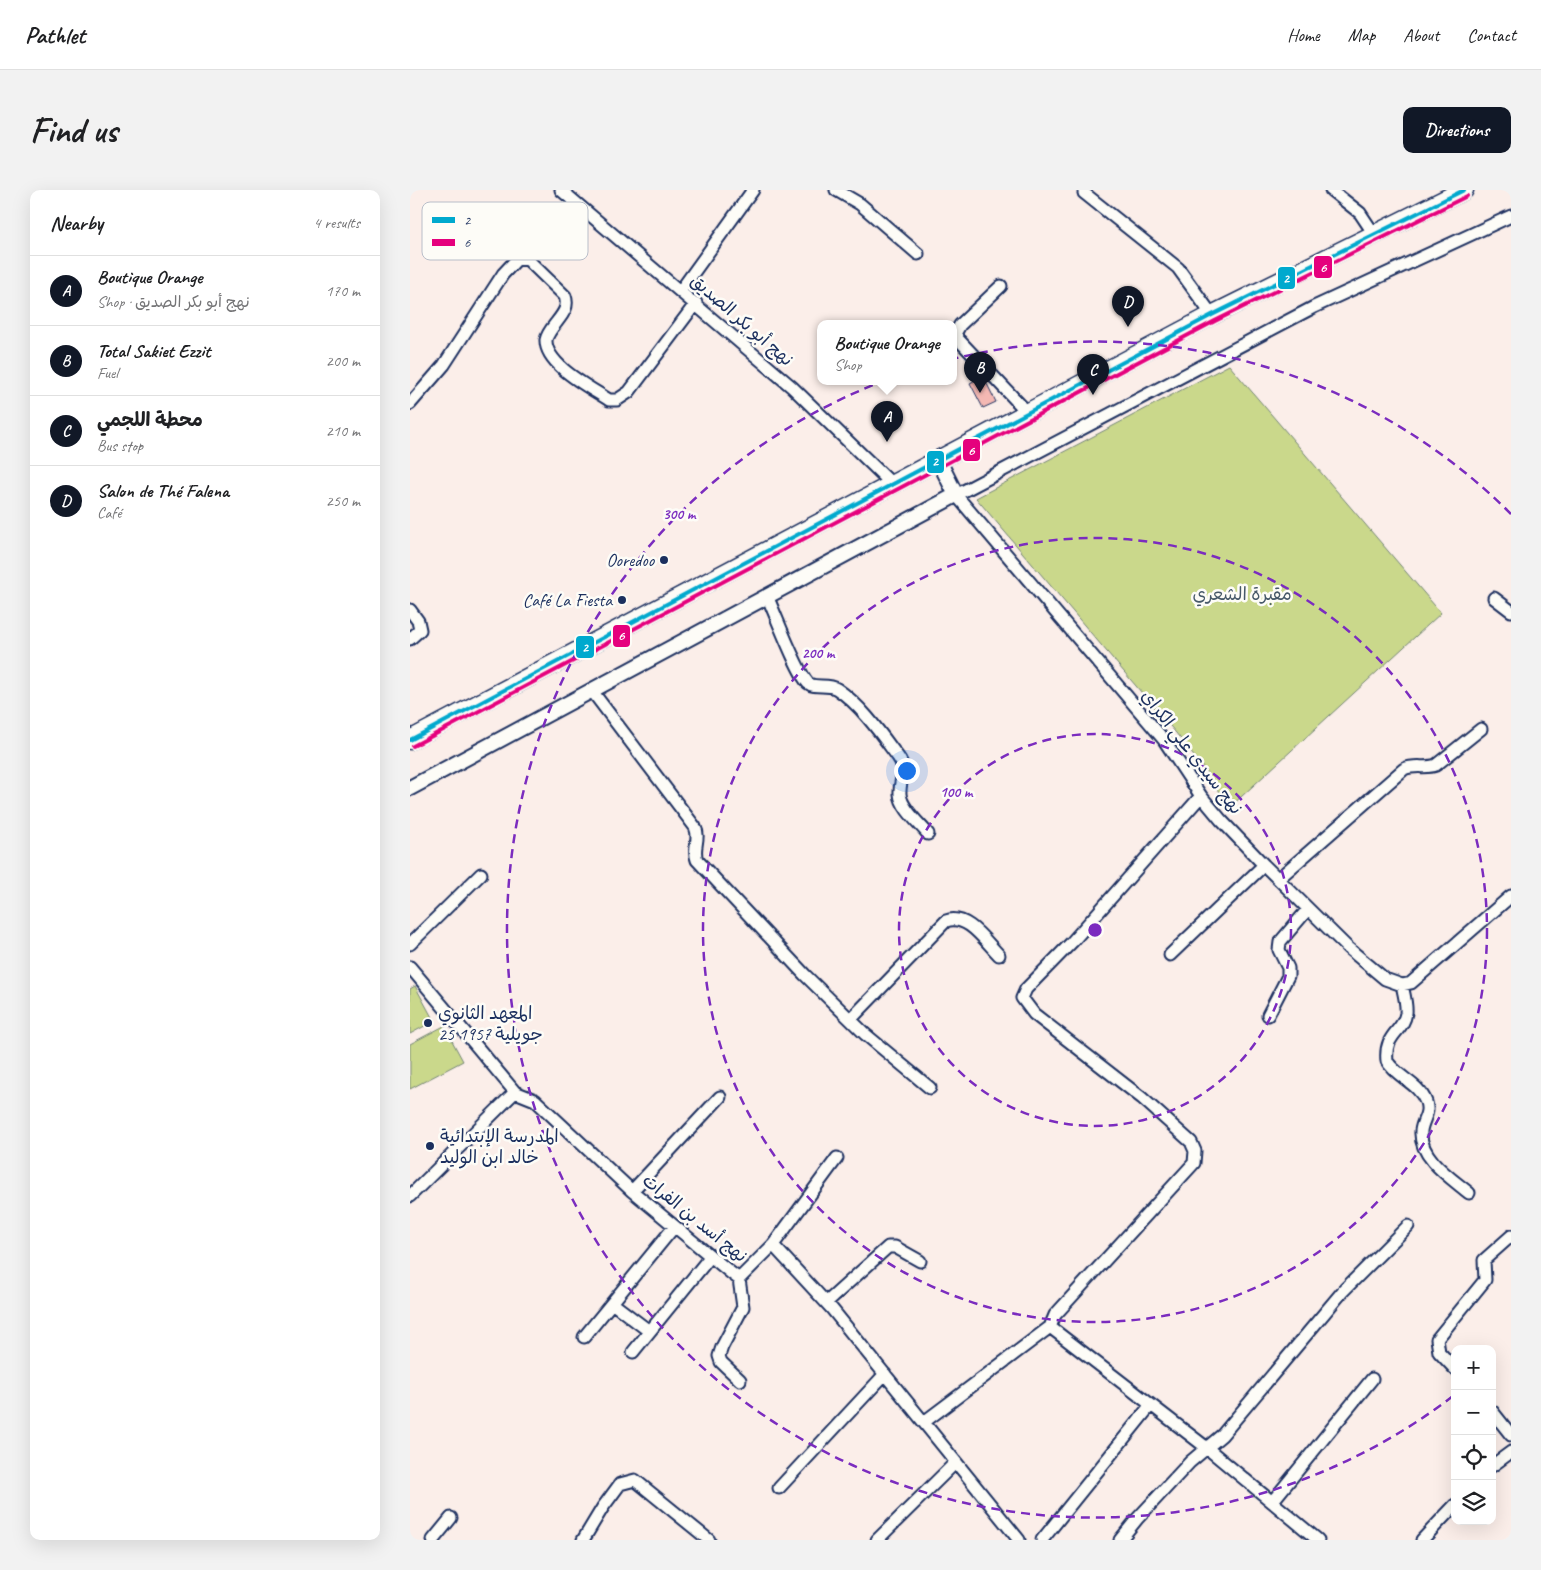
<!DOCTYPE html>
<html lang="en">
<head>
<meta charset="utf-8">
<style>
  body { margin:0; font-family:Caveat,"Playpen Sans Arabic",sans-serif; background:#f2f2f2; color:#202124 }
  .controls { position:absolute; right:15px; bottom:15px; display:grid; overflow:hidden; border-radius:10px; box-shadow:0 5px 20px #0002 }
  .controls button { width:45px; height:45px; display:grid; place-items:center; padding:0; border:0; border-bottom:1px solid #e0e0e0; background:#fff; color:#202124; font:25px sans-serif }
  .you { position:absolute; left:496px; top:580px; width:18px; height:18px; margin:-12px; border:4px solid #fff; border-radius:50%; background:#1a73e8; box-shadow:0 0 0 8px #1a73e833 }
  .badge { display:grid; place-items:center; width:32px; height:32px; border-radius:50%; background:#111827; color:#fff; font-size:16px; font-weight:700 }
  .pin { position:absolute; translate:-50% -41px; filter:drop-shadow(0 1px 2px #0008) }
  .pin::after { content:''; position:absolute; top:26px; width:18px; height:15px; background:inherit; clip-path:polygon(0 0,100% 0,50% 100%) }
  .popup { position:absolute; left:407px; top:130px; width:140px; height:65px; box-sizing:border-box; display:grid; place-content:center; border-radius:10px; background:#fff; filter:drop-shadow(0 1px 4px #0005); font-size:16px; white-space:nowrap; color:#757577 }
  .popup b { font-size:19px; color:#202124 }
  .popup::after { content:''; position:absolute; left:50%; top:100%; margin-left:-10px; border:10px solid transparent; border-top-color:#fff }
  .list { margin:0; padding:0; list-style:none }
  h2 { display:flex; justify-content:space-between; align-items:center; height:65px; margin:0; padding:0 20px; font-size:21px }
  h2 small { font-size:16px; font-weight:400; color:#757577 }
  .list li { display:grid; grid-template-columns:32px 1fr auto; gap:15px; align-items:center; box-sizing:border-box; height:70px; padding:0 20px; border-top:1px solid #e0e0e0 }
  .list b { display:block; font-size:19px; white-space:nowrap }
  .list p { margin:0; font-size:16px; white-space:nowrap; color:#757577 }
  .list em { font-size:16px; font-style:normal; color:#757577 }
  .icon { flex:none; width:28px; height:28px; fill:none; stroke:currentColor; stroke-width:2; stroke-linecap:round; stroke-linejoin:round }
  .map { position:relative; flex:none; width:1101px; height:1350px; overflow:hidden; border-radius:10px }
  header { display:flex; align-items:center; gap:30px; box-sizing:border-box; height:70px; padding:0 25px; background:#fff; border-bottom:1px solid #e0e0e0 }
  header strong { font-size:24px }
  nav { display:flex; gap:28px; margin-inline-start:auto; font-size:18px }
  .intro { display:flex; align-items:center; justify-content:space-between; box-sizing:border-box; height:120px; padding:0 30px }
  h1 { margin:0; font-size:35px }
  .button { padding:12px 22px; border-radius:10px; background:#111827; color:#fff; font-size:18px; font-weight:700 }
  main { display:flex; gap:30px; padding:0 30px }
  aside { flex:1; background:#fff; border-radius:10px; box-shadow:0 5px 20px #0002 }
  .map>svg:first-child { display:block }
  .green { fill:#cad88b; stroke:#728474 }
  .building { fill:#f4b8b3; stroke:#1b2f5e }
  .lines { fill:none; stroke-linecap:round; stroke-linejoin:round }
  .minor-casing { stroke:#1b2f5e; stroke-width:15 }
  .tertiary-casing { stroke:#1b2f5e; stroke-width:18 }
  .primary-casing { stroke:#1b2f5e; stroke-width:21 }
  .minor { stroke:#fdfcf7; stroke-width:11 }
  .tertiary { stroke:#fdfcf7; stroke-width:14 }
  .primary { stroke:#fdfcf7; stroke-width:18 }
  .bus-1-casing { stroke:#fdfcf7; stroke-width:8 }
  .bus-2-casing { stroke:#fdfcf7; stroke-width:8 }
  .bus-1 { stroke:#00a9ce; stroke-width:4 }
  .bus-2 { stroke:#e5007d; stroke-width:4 }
  .ring { fill:none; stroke:#7b2cbf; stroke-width:2.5; stroke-dasharray:9 6 }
  .poi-dot { fill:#1b2f5e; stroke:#fdfcf7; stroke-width:2 }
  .labels { text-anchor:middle; stroke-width:5; stroke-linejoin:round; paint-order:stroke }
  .street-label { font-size:18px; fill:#1b2f5e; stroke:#fdfcf7 }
  .poi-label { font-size:18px; fill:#1b2f5e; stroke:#fdfcf7; text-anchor:end }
  .park-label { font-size:18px; fill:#475969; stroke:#fdfcf7 }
  .key { fill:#fdfcf7; stroke:#b9bec9; stroke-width:1 }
  .key-label { font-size:14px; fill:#1b2f5e }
  .centre { fill:#7b2cbf; stroke:#fdfcf7; stroke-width:2.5 }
  .ring-label { font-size:15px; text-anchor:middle; font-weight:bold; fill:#7b2cbf; stroke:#fdfcf7; stroke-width:5; stroke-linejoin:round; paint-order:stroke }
  .line-badge { stroke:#fdfcf7; stroke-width:2 }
  .badge-label { font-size:14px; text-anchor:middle; font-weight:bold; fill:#fff }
</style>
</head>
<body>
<header>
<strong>Pathlet</strong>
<nav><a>Home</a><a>Map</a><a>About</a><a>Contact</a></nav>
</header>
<div class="intro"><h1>Find us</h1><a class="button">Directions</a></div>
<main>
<aside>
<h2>Nearby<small>4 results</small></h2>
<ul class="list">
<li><span class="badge">A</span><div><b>Boutique Orange</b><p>Shop · نهج أبو بكر الصديق</p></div><em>170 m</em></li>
<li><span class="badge">B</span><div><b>Total Sakiet Ezzit</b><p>Fuel</p></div><em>200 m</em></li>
<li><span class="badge">C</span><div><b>محطة اللجمي</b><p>Bus stop</p></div><em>210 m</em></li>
<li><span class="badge">D</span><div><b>Salon de Thé Falena</b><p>Café</p></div><em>250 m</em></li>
</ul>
</aside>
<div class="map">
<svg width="1101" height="1350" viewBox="0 0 1101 1350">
  <rect width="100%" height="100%" fill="#fbeee9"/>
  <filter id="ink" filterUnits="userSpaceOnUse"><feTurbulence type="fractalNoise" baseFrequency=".02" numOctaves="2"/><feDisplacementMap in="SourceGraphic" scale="10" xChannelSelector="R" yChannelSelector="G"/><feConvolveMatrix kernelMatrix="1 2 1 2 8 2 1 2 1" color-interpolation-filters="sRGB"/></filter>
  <g filter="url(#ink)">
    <path class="green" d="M819,175l212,248 -212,195 -22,-35 -31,-40 -200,-235z
      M5,796l19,35 -24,13v-45z
      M34,836l19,35 -53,28v-45z"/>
    <path class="building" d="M573,186l13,26 -13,6 -13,-25z"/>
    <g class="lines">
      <defs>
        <path id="minor" d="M151,0l231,197 101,98
          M426,0l24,14 58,50
          M921,0l29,23 14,21
          M674,3l94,75 34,47
          M1101,26l-197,91 -358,188 208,245 37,56 20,24 43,45 84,83 37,31 17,6 9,-2 100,-87
          M591,96l-41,39 -4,7 1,6 71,75
          M271,100l72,-100
          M0,214l34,-39 59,-91 15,-16 10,2 37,36c4,11 -2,18 -9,27 -4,5 -9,11 -10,17 -1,25 45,48 63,60h8l12,-8 67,-89
          M357,406c8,17 30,76 41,87 7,6 20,0 29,6 24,16 44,45 61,68 10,13 1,23 2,37 1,14 20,30 28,40
          M1084,408l17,13
          M0,420l8,11 2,9 -10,9
          M182,501l103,136c6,12 -3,21 2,33l108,115 60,59 65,54
          M868,689l126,-110c11,-5 22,0 32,-4l45,-36
          M0,754l71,-70
          M760,765l94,-90
          M0,777l105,125 20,8 97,91 99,82 8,6 34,-34 59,64 187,231
          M992,795c2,9 5,20 4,28 -3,20 -22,20 -19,48 9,16 32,22 39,41 4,12 -4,18 -5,29 -2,27 30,47 48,62
          M858,825l20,-39v-8l-9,-18 1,-8 28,-33
          M441,829l95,-98c21,-8 39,20 53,34
          M222,1001l88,-94
          M0,1006l105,-104
          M363,1055l64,-87
          M329,1089l4,28 -21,40 -3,9 2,6 19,18
          M417,1112l61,-55h7l25,14
          M202,1113l37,28
          M640,1137l157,121 111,92
          M174,1147l90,-110
          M223,1162l77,-95
          M1045,1179l-16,-17 -2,-13 48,-59 -1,-20 27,-24
          M1082,1221l19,24
          M514,1232l126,-95 5,-12 139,-152 1,-12 -4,-9 -49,-44 -108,-84 -12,-16 4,-9 46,-47 129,-146
          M1082,1276l19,-14
          M369,1298l106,-114
          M862,1312l100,-123
          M23,1350l18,-22
          M173,1350l20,-33 17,-23 15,-4 74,60
          M467,1350l78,-77
          M632,1350l108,-134
          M710,1350l17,-21 53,-57 32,-27 121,-144 65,-65
          M1012,1350l33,-35"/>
        <path id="tertiary" d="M0,598l546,-293 -17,-34"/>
        <path id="primary" d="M0,550l802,-425 252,-125"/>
      </defs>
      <use href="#minor" class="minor-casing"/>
      <use href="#tertiary" class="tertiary-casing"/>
      <use href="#primary" class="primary-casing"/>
      <use href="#minor" class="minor"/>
      <use href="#tertiary" class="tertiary"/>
      <use href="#primary" class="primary"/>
      <defs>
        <path id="bus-1" d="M0,550l802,-425 252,-125"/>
        <path id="bus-2" d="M3,556l802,-425 252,-125"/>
      </defs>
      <use href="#bus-1" class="bus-1-casing"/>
      <use href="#bus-2" class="bus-2-casing"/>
      <use href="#bus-1" class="bus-1"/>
      <use href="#bus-2" class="bus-2"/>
    </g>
  </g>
  <g class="ring">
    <circle cx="685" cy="740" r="196"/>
    <circle cx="685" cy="740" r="392"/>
    <path d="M1043 1206A588 588 0 1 1 1101 324"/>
  </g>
  <g class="poi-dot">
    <circle cx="254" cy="370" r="5"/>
    <circle cx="212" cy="410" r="5"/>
    <circle cx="18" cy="833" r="5"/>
    <circle cx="20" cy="956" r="5"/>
  </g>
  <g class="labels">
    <g class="street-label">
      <text transform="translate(332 130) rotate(41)" y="6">نهج أبو بكر الصديق</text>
      <text transform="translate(782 562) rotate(52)" y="6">نهج سيدي علي الكراي</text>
      <text transform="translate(285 1028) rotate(39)" y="6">نهج أسد بن الفرات</text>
    </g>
    <g class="poi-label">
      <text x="244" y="376">Ooredoo</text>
      <text x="202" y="416">Café La Fiesta</text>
      <text x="28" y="829" text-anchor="start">المعهد الثانوي<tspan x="28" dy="21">25 جويلية 1957</tspan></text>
      <text x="30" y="952" text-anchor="start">المدرسة الإبتدائية<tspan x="30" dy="21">خالد ابن الوليد</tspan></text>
    </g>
    <g class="park-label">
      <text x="832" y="410">مقبرة الشعري</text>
    </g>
  </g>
  <rect x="12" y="12" width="166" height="58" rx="8" class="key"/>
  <rect x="22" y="27" width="23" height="6" fill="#00a9ce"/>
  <rect x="22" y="49" width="23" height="7" fill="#e5007d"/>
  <g class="key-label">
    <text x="54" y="35">2</text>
    <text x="54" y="57">6</text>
  </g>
  <circle cx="685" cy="740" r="8" class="centre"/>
  <g class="ring-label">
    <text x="269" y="329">300 m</text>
    <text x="408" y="468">200 m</text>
    <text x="546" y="607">100 m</text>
  </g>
  <g class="line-badge">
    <rect x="903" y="65" width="20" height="24" rx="5" fill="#e5007d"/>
    <rect x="867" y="76" width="19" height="24" rx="5" fill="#00a9ce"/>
    <rect x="552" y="248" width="19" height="24" rx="5" fill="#e5007d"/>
    <rect x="516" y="260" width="19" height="24" rx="5" fill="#00a9ce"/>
    <rect x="202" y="434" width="19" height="24" rx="5" fill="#e5007d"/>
    <rect x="165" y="445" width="20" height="24" rx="5" fill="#00a9ce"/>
  </g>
  <g class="badge-label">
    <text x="913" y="82">6</text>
    <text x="876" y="93">2</text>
    <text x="561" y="265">6</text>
    <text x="525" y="276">2</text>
    <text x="211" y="450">6</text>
    <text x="175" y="462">2</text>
  </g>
</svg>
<div class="controls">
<button>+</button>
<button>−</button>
<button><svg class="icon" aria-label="locate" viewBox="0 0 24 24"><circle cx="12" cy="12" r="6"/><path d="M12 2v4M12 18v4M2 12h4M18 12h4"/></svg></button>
<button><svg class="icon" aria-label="layers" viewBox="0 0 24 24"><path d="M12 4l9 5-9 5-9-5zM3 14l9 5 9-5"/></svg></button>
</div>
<div class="you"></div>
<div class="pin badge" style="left:477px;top:252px">A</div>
<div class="popup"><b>Boutique Orange</b>Shop</div>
<div class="pin badge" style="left:570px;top:203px">B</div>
<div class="pin badge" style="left:683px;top:205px">C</div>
<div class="pin badge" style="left:718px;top:137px">D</div>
</div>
</main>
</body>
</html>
